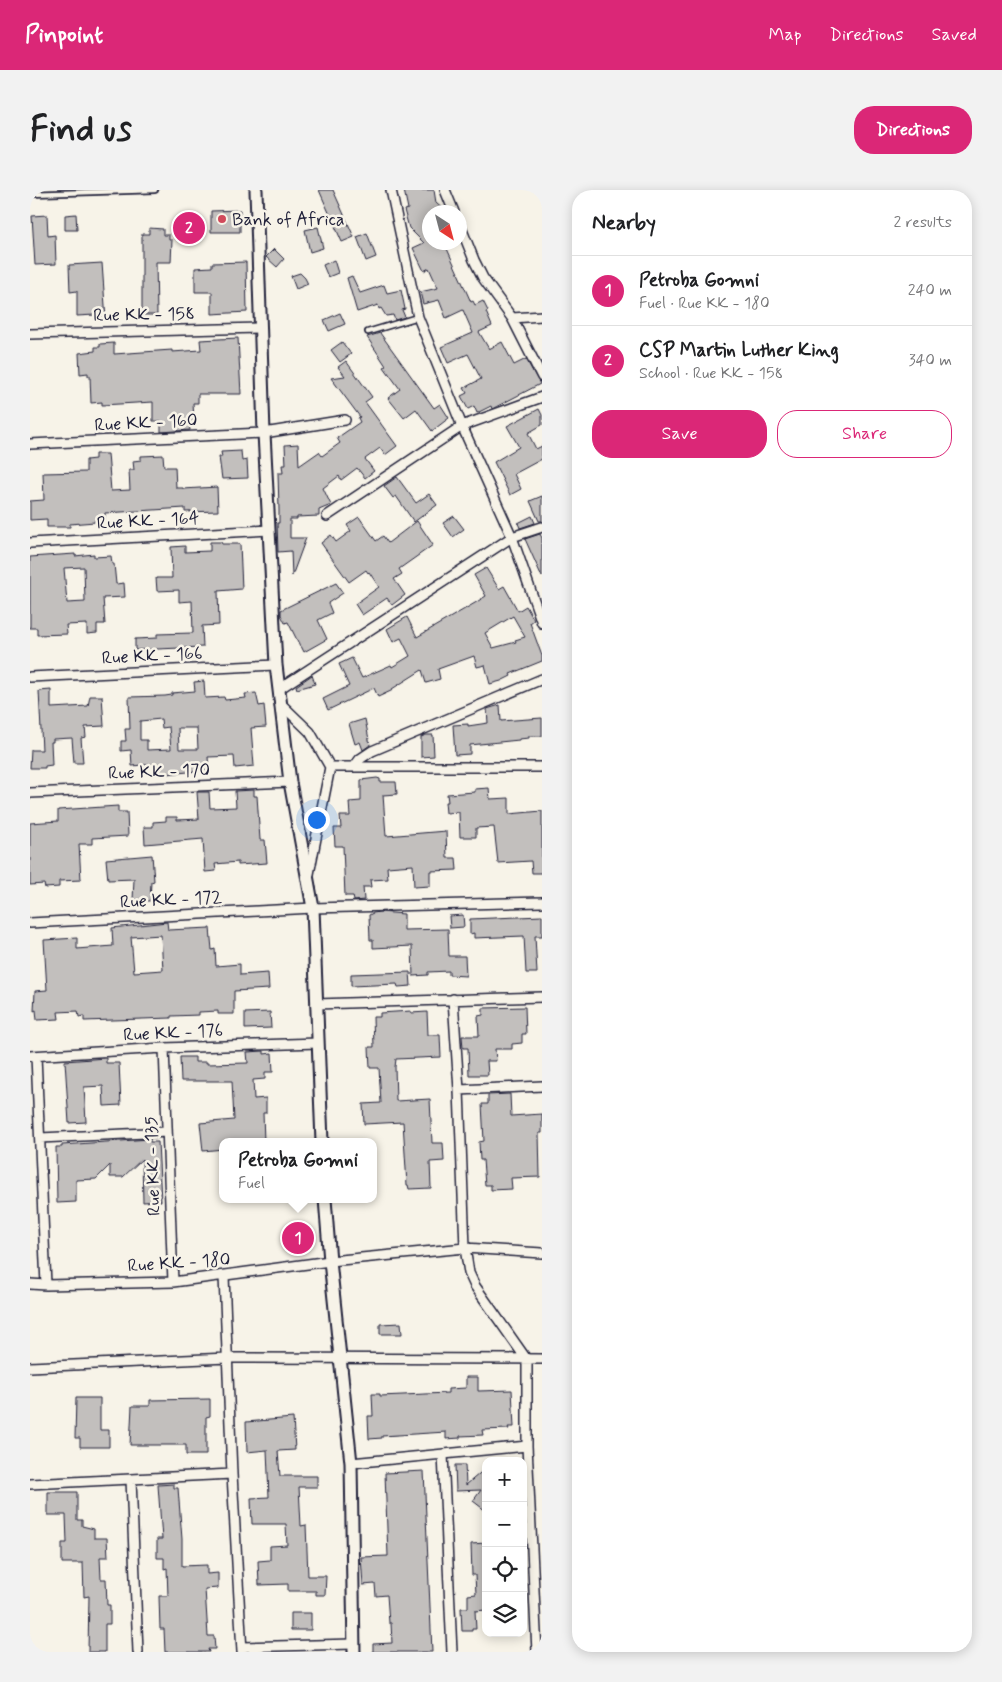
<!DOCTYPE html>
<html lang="en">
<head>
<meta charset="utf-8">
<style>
  body { margin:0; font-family:Mynerve,sans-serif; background:#f2f2f2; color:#202124 }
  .controls { position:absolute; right:15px; bottom:15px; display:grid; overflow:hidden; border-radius:10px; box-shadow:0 2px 12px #0003 }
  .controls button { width:45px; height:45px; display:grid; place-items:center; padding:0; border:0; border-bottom:1px solid #e0e0e0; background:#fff; color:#202124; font:25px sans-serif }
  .compass { position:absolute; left:392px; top:15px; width:45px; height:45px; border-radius:50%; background:#fff; box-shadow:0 2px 12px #0003; rotate:144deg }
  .you { position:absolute; left:286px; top:629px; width:18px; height:18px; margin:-12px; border:4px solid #fff; border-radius:50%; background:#1a73e8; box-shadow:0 0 0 8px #1a73e833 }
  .badge { display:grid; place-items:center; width:32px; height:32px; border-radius:50%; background:#db2777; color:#fff; font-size:16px; font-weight:700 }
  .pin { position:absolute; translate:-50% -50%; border:2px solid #fff; box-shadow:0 1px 5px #0006 }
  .popup { position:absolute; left:189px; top:948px; width:158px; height:65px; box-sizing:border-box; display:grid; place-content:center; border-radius:10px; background:#fff; filter:drop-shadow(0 1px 4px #0005); font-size:16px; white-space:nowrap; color:#757577 }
  .popup b { font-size:19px; color:#202124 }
  .popup::after { content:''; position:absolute; left:50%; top:100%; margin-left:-10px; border:10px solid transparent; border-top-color:#fff }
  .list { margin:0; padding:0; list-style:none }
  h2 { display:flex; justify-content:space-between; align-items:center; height:65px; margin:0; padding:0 20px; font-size:21px }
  h2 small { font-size:16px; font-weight:400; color:#757577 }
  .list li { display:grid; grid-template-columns:32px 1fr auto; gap:15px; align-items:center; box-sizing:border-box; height:70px; padding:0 20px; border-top:1px solid #e0e0e0 }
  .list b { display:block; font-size:19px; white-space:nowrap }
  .list p { margin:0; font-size:16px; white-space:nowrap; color:#757577 }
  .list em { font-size:16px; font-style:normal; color:#757577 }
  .actions { display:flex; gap:10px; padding:15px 20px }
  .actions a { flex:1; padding:11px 0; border:1px solid #db2777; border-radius:20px; text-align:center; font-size:18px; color:#db2777 }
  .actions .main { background:#db2777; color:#fff }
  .icon { flex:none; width:28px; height:28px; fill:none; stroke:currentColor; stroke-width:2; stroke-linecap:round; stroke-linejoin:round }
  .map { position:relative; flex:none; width:512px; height:1462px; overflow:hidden; border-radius:20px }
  header { display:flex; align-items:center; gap:30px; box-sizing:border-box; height:70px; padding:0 25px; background:#db2777; color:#fff }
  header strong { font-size:24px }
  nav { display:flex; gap:28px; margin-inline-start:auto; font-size:18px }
  .intro { display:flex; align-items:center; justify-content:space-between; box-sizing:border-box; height:120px; padding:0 30px }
  h1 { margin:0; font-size:35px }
  .button { padding:12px 22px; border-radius:20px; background:#db2777; color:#fff; font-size:18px; font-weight:700 }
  main { display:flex; gap:30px; padding:0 30px }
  aside { flex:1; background:#fff; border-radius:20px; box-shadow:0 2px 12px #0003 }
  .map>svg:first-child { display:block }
  .building { fill:#c2bfbd; stroke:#22223b; fill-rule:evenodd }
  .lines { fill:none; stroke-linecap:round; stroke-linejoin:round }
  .service-casing { stroke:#22223b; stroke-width:8 }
  .minor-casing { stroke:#22223b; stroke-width:12 }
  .tertiary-casing { stroke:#22223b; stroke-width:15 }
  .service { stroke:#f7f3e8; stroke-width:4.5 }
  .minor { stroke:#f7f3e8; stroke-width:9 }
  .tertiary { stroke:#f7f3e8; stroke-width:11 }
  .poi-dot { fill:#d1495b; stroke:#f7f3e8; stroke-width:2 }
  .labels { text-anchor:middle; stroke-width:5; stroke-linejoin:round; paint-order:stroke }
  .poi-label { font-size:18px; fill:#22223b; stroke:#f7f3e8; text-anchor:start }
  .street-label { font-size:18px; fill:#22223b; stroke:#f7f3e8 }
</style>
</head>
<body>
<header>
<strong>Pinpoint</strong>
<nav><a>Map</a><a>Directions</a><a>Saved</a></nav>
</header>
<div class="intro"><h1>Find us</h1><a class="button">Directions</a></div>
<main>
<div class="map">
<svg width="512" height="1462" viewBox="0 0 512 1462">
  <rect width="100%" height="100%" fill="#f7f3e8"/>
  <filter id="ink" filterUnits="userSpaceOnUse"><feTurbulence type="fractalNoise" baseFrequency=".02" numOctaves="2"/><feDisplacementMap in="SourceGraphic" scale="10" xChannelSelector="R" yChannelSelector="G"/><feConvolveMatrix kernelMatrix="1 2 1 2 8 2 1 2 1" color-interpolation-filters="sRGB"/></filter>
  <g filter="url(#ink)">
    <path class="building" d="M289,0h14l21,47 -12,5z
      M374,0h30l2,13 10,9h-16v30h14l27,60 2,-1 2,4 8,-4 5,10 -2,1 6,14 -13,6 10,17 13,-7 12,23 12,-6 14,25 -48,25 -1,-3 -14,7 -3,-7 -6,3 -7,-13 6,-3 -3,-5 17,-9 -13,-25 -20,9 -7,-16 32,-14 -10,-23 -17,8 -7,-18 -16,4 -3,-12 18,-4 -9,-20 -5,3 -11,-23 11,-5 -15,-15 -5,-18 4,-1z
      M210,20v22h-29v-21z
      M46,24l1,16h-12v-15z
      M17,25l1,21 7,-1 1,29 -21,1 -3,-49z
      M288,37l5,21 -13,4 -5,-22z
      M119,38l14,1v6h6v5h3l-1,22h-15l1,53h-15v-81h7z
      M337,43l9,24 -10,4 -9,-24z
      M244,59l10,10 -7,8 -11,-10z
      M304,70l4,13 -10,4 -5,-12z
      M216,72l1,50 -35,2v-22h-17v-24l17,-1v-4z
      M72,73l4,57h-11v-5l-18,1v-25l-7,1 -1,-27z
      M270,83l5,5 3,6 -12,5 -5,-13z
      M322,86l8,17 24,-8 3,8 14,-3 4,19 -3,1 3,7 -10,3 -2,-5 -7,1 -5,-8 -2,1 -1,-4 -21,7 -10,-34z
      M310,123l5,11 -16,7 -5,-11z
      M350,143l54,75 6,-4 9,14 -17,13 -16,-22 -12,9 -16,-20 12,-9 -16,-22 2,-1 -19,-29z
      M208,148l3,56h-43v9h-5l1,18h-5l1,9 -29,2v-11h-8v-19l-51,3v-3l-11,1 -1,-27h-2v-3l-8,1 -1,-21 16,-2v-4h5v-3l14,-1v11l58,-4v2l29,-2 -1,-10z
      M312,152l9,12 -11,8 -9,-12z
      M316,171l26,36 -7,5 32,44 -12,9 -5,-7 -15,11 9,12 -9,7 -8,-10 -16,12 -2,-4 -16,12 8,17 -12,5v6l-22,1v2h-7v19h16l-14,38 -1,-25 -13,1 -1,-29h2v-13l-1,-37h5l-1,-8h4l-1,-20 13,-1 1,22 20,-14 3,4 18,-13 -3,-5 23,-16 -2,-4 2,-1 -29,-39 14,-2 -7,-9z
      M509,219l3,6v10l-14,8 8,16 6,-3v13l-28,15 7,15 -11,6 -16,-33 25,-15 -12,-21z
      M211,261l1,10 5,-1 1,18 -26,1 -3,-22h3l-1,-5z
      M65,264h13l3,37 19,-1 -1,-20h5l-1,-9 8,-1v-4l22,-1 1,12h11l1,21h7v1l34,-2 1,24 -33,1v-4l-80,5v7h-10v2l-25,2v3h-23v-8l-17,1v-19l14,-1 -1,-27 43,-1v-12l9,-1z
      M367,287l19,26 13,-9 8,11 -23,17 -18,-26 -3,2 -9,-12z
      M512,306v25h-3l-9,-20z
      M424,326l10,13 -11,8 -10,-14z
      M502,326l3,7 -15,5 -2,-5z
      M329,327l17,24 7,-5 5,7 29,-22 16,24 -34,24 3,5 -8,5 11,16 -13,10 -5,-7 -25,17 -7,-11 24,-17 -10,-15 -1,1 -2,-3 -17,12 -28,-39 10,-8 5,7 15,-11 -4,-6z
      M510,344l2,4v39l-17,-38z
      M180,352h11l1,2h18l2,45 -24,2 1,34 -17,1 1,21 -68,3v-11l22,-1v-4l36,-1 -1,-32 -13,1v-12l-22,1 -1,-13h16l-1,-31 14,-1v6l25,-1z
      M45,364v2l19,-2v3l17,-1 1,8h2l2,20 8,-1 1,14 -22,1 2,26h-8v9l-10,1v-10l-21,1 1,9 -30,1v-7h-7v-71zM54,377l1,35 -18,1 -3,-35z
      M456,378l13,21 5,-3 14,25 8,-5 8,14 -4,3 12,33v5l-32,13 1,2 -10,5 -11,3 -5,-19 -8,2 -3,-11 -36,13 2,10 -14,4 -4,-13 -30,19 1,1 -15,7 -4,-9 -46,22 -5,-11 26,-13 -10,-22 13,-6 10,20 29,-13 1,2 18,-11 -9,-18 -8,4 -6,-13 20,-12 10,20 58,-34 11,-7 -12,-21zM483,426l12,21 -10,3 1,2 -23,6 -8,-15z
      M306,393l7,10 -15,10 4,10 -14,7 9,19 -23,13 -3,-6h-1l-12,-24 -3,1 -4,-8v-5z
      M282,485l3,9 -18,5 -1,-3z
      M174,491l1,17 19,-1 1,3 21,-2 -1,-4 11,-1 3,13 5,-1 2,22 -15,1 3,38 -19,2 -1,-12 -26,1 1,13 -42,4 -11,-1 -1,-9 -23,2 -1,-16 -10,1v-10h5l-1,-12h5l-1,-32 36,-1 7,-1v-2l23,-2 -1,-9zM131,529l1,9 7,-1 2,22 -24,1v-10h-7v-19zM148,538h19l1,21h-19z
      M21,500v18l37,-2 2,-10h12l2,30 -19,1 1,10 -5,1 2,25h-9l-2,-25 -19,1v3h-2l1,23 -7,1v2h-15l1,-18h11l-3,-59z
      M470,515l1,16 41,-3v18h-13v2l-10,1v1l-49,5v9l-15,1 -2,-30 15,-1v2l20,-3 -1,-14z
      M335,529l5,26 -7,5 -3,-8 -5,2 -6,-20z
      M396,545h7l1,21 -13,1v-20z
      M347,588l3,1v3h16l1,12 -14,1 3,41 60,-5 1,27h9l1,12 -27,1v15l-16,1 -1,-22 -26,2 1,12 -18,1 1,7h-8l1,13 -10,1 -1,-5h-8l-2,-50h-8l-1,-18h7l-1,-12h10l-1,-14 12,-1v-21z
      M459,598l1,11 19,-1v16l33,-3v62h-10l-1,-12 -33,2 -4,-36 -18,1v9h-16l-1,-25 -13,1 -1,-11h3l-1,-8 28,-2v-3z
      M224,600v6h3l3,44h5l2,23 -29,2v-3l-23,2 1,7 -11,1 -2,-33 -58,5 -1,-17h9v-5l13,-1v-4h11v3l22,-1 -2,-27h12l1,16 26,-1 -1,-16z
      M88,616v6h9l1,24 -36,2v6h-13l2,36 -22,1v6l-14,1 -1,-4 -14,1v-62l28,-2v-11z
      M122,665l2,26 -3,1 -1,19 -17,-1 1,-21 -26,1 -2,-21z
      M350,722l24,2v16l44,-1 1,27h16l1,20 -17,-1v-4l-21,1v3l-15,1 -1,-30 -39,2v-8h-3l-1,-25 4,-2z
      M433,725l1,12 -14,1 -1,-12z
      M512,726v20h-7l2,37h-11l-2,-37 -50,2v-5l-4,1v-15z
      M137,732l1,8 42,-2 2,22 3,-1 1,17 24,-2v11l28,-2 1,16 -35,2v23h-16v-3l-19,1v3l-28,1v2l-87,3v-5l-5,1 -1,-6 -20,1 1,7 -22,1 -1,-10 -2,1 1,-20 12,-1 -3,-50 33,-2v11l36,-3 -1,-18zM131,745l2,35 -29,2 -3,-35z
      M380,782l1,14 -13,1 -1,-3 -46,2v-12z
      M495,817l1,27h-4v9l-10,1v5h-17l1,12h-9l1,14h-19l-1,-27h-5l-1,-12h17l-1,-20 5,-1v-7z
      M381,821v2l16,-1 1,23h12l1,22 -45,2 -1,8 1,34 34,-2 2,44h11l1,18 -14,1 1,26 -22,1 -1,-4h-1l-4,-63 -39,2 -1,-20 18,-1 -2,-35h-9l-1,-21h5l-1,-30h7v-4z
      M240,822l1,16 -26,1v-16z
      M234,861v3l8,-1 1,19h-8v7l-12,1 1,19 12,-1v15h-3l1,29h-41v7l-20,2 -3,-28 34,-3 -2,-39h-51l-1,-24h15v5h12v2l41,-1 -1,-11z
      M76,868v5h13l2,42 -17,1 -1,-20 -19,1 2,35 -17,1 -4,-62z
      M480,904l1,22 31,-2v19h-3l1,44 -29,1 1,11 -21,1v-5h-6l-2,-25h-3l-1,-18 5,-1 -2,-37h6v-9z
      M120,949v3h8l3,59 -18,1 -1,-43 -19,18h-13v-12l-14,14 -20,1v22l-19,1 -1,-56h6v-2z
      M371,1133l1,11h-22v-10z
      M436,1187h12v14l34,-1 2,37h-6l1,2 -27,1 1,5 -23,1v2l-14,1v-7l-64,4v2l-13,1 -1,-23h5l-1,-22h8v2l68,-3v-4l18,-1z
      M46,1208h24v32h9v17h-29v-9h-5z
      M180,1209v17l-4,1v38h-20v-10h-56l2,-39h18v-6z
      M263,1228l2,32 -17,1 2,25h37v11h-18l2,39 5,-1 2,51h18l-1,19h-9v-4h-28v-7l-29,1 -1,-24 12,-1v-14l17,-1 -1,-21h-34l-1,-26 18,-1 -2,-47 -20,2 -1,-30z
      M425,1275h10l1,20 20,-17v43l-13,-10 8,-11 -25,1z
      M394,1281l8,181h-59v-8l19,-1 -1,-20h-2l-2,-28 -11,1 -1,-12 -12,1 -2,-28 27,-1 -3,-83z
      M144,1294v4h4l4,51v27l25,-1v9l11,-1v15l-13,1 3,47h6l1,13h-7l1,3h-44l-1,-23h-4l-1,-33h9l-1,-28 -3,1v-11h-7v-19h5l-4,-54z
      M18,1302h29v28h5v6l12,3v9h13l1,19h-8l1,22h5l1,26h3v19h-5v28h-17l1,-56 -5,1 -1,-34h-21v-20h5l-1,-28h-18z
      M456,1353v67l-11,1 1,18h-4v2h-10l-1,-23h7v-13l8,-1 -1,-19h-3l-1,-31z
      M261,1423h20v17h-20z"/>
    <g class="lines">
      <defs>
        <path id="service" d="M0,4l125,-4
          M338,142l50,-15"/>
        <path id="minor" d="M361,0l27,127 44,109 50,111 30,86
          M415,0l9,22
          M430,35l14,35 9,18 29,40 30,59
          M482,128l30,-2
          M0,144l229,-6
          M0,254l234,-11 81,-13
          M297,326l135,-90 80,-29
          M0,353l239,-13
          M0,487l246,-12
          M249,499l233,-152 30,-10
          M250,513l30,29 20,35h212
          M324,577l6,-8 12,-8 170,-72
          M0,603l260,-11
          M279,684l21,-107
          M0,733l283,-15 229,-6
          M423,809l6,91 6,158 4,25 6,13 52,74v86l10,206
          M286,814l226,-7
          M134,858l9,234
          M0,866l134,-8 154,-5
          M6,866l10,229
          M429,900l83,-4
          M10,948l127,-6
          M194,1086l8,198 10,178
          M0,1094l16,1 127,-3 157,-21 135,-13 77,5
          M0,1177l197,-9 315,1
          M413,1264l9,198
          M321,1273l176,-17
          M101,1289l7,173
          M0,1294l202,-10
          M212,1457l111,-3"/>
        <path id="tertiary" d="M226,0l8,243 12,232 14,117 23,126 9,234
          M295,1009l5,62 21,202 3,189"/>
      </defs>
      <use href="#service" class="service-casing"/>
      <use href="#minor" class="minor-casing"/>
      <use href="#tertiary" class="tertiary-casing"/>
      <use href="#service" class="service"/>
      <use href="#minor" class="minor"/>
      <use href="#tertiary" class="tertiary"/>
    </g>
  </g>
  <circle class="poi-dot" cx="192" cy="29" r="5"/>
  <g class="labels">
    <g class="poi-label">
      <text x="202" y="35">Bank of Africa</text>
    </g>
    <g class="street-label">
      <text transform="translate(114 124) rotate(-1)" y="6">Rue KK - 158</text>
      <text transform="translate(116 232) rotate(-3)" y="6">Rue KK - 160</text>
      <text transform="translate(118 330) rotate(-3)" y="6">Rue KK - 164</text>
      <text transform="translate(122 465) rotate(-3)" y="6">Rue KK - 166</text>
      <text transform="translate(129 581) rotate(-2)" y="6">Rue KK - 170</text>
      <text transform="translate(141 709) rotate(-3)" y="6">Rue KK - 172</text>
      <text transform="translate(143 842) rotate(-3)" y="6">Rue KK - 176</text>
      <text transform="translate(122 976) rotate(-92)" y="6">Rue KK - 135</text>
      <text transform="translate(149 1072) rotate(-4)" y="6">Rue KK - 180</text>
    </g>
  </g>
</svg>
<div class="controls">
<button>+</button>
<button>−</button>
<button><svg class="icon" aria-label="locate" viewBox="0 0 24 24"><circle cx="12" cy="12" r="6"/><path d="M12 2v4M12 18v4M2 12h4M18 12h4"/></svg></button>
<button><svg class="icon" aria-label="layers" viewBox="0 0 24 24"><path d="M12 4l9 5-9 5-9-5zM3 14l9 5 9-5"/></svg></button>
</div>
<svg class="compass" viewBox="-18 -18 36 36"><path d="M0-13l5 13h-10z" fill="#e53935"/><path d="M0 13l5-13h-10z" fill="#757577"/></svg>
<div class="you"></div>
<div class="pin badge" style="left:268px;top:1048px">1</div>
<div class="popup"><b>Petroba Gomni</b>Fuel</div>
<div class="pin badge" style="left:159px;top:38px">2</div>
</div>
<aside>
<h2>Nearby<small>2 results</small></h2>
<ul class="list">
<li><span class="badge">1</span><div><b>Petroba Gomni</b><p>Fuel · Rue KK - 180</p></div><em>240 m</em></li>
<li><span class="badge">2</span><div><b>CSP Martin Luther King</b><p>School · Rue KK - 158</p></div><em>340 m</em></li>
</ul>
<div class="actions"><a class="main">Save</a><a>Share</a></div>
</aside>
</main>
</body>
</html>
